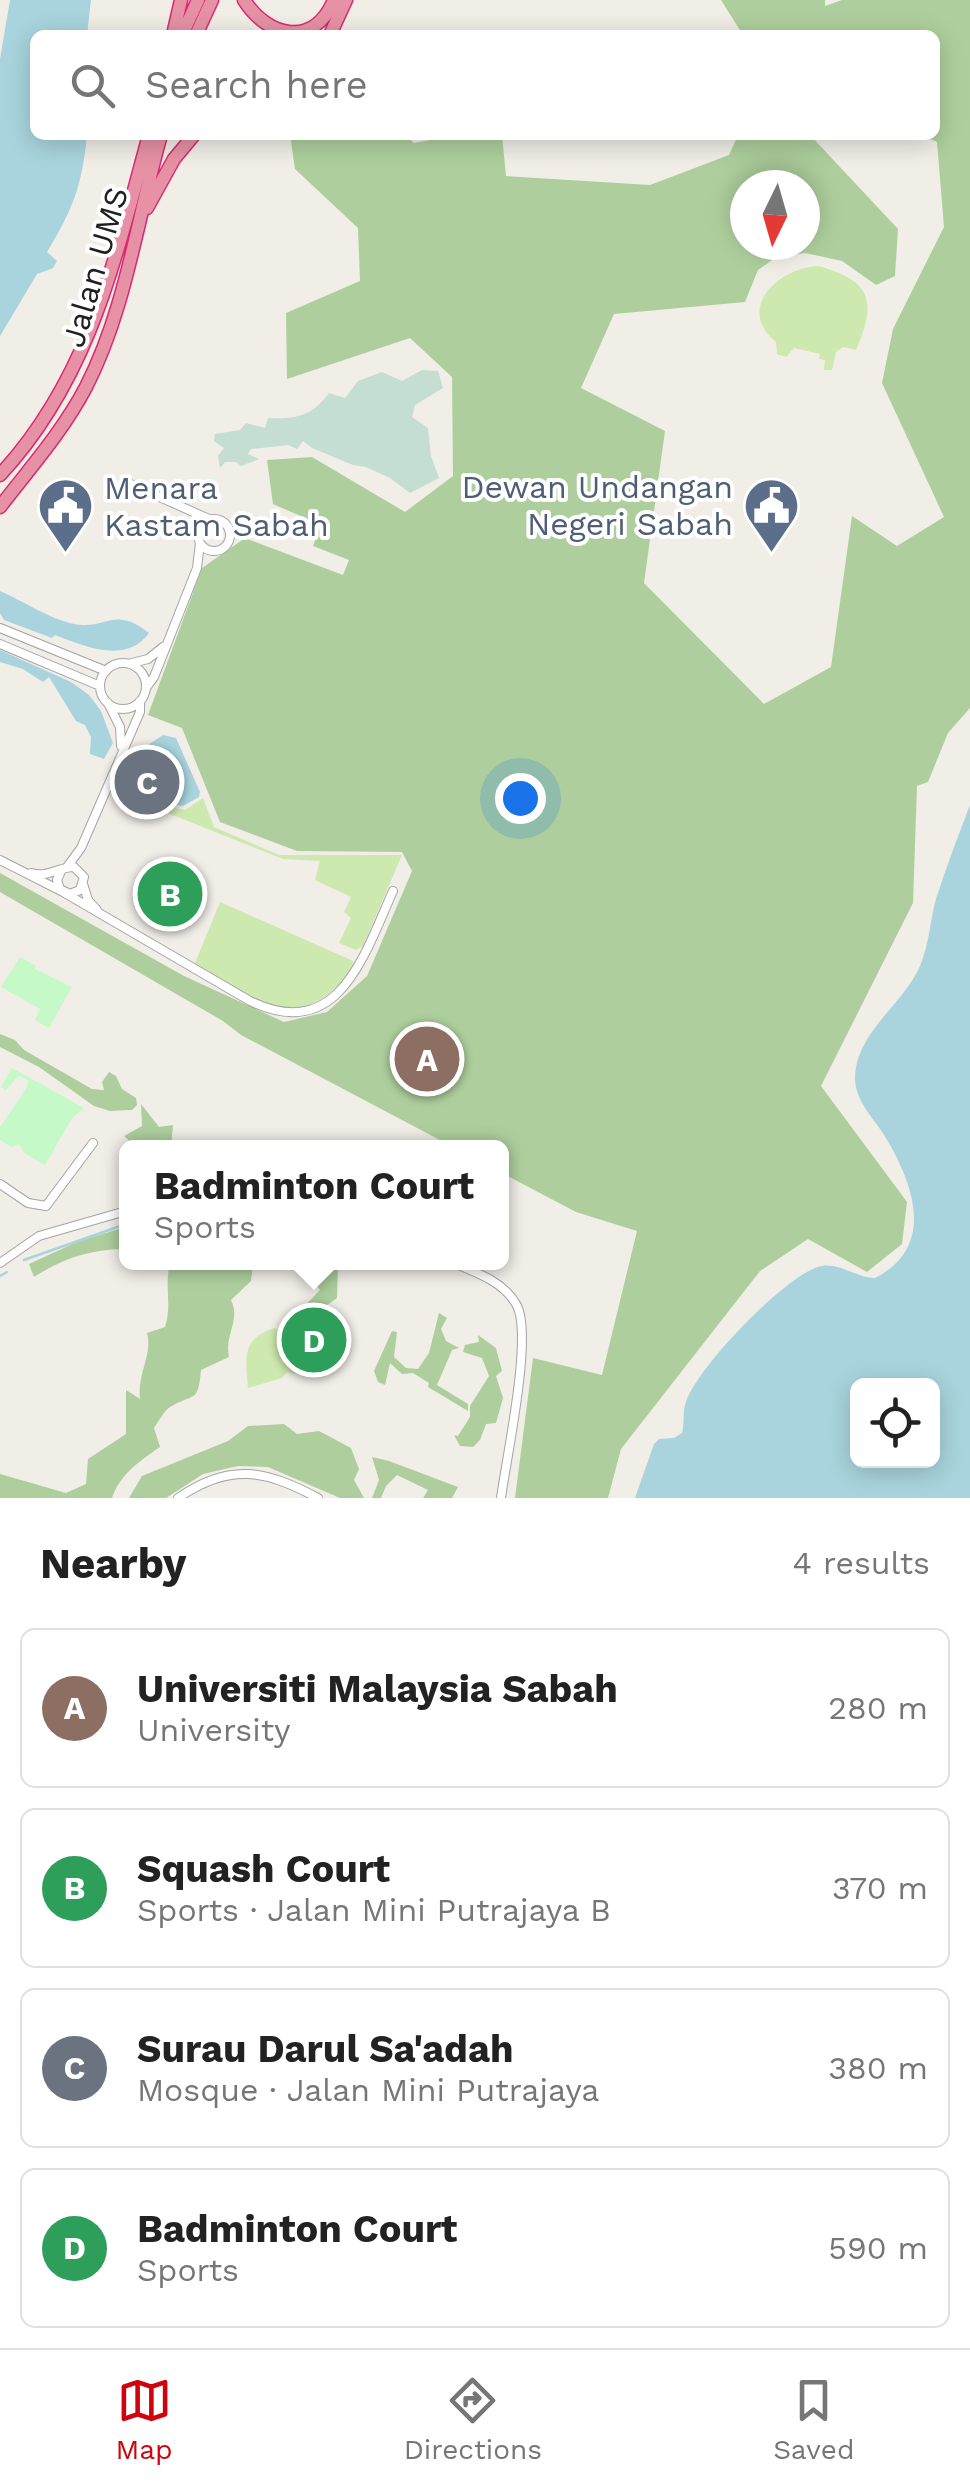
<!DOCTYPE html>
<html lang="en">
<head>
<meta charset="utf-8">
<style>
  body { margin:0; font-family:"Work Sans",sans-serif; background:#f6f6f6; color:#222 }
  .controls { position:absolute; right:30px; bottom:30px; display:grid; overflow:hidden; border-radius:15px; box-shadow:0 5px 25px #0003 }
  .controls button { width:90px; height:90px; display:grid; place-items:center; padding:0; border:0; border-bottom:2px solid #e0e0e0; background:#fff; color:#222; font:50px sans-serif }
  .compass { position:absolute; left:730px; top:170px; width:90px; height:90px; border-radius:50%; background:#fff; box-shadow:0 5px 25px #0003; rotate:185deg }
  .you { position:absolute; left:520px; top:798px; width:35px; height:35px; margin:-25px; border:8px solid #fff; border-radius:50%; background:#1a73e8; box-shadow:0 0 0 15px #1a73e833 }
  .badge { display:grid; place-items:center; width:65px; height:65px; border-radius:50%; background:#ce030d; color:#fff; font-size:32px; font-weight:700 }
  .pin { position:absolute; translate:-50% -50%; border:5px solid #fff; box-shadow:0 2px 10px #0006 }
  .popup { position:absolute; left:119px; top:1140px; width:390px; height:130px; box-sizing:border-box; display:grid; place-content:center; border-radius:15px; background:#fff; filter:drop-shadow(0 2px 8px #0005); font-size:32px; white-space:nowrap; color:#767676 }
  .popup b { font-size:38px; color:#222 }
  .popup::after { content:''; position:absolute; left:50%; top:100%; margin-left:-20px; border:20px solid transparent; border-top-color:#fff }
  .list { margin:0; padding:0; list-style:none }
  h2 { display:flex; justify-content:space-between; align-items:center; height:130px; margin:0; padding:0 40px; font-size:42px }
  h2 small { font-size:32px; font-weight:400; color:#767676 }
  .list li { display:grid; grid-template-columns:65px 1fr auto; gap:30px; align-items:center; box-sizing:border-box; height:160px; margin:0 20px 20px; padding:0 20px; border:2px solid #e0e0e0; border-radius:15px }
  .list b { display:block; font-size:38px; white-space:nowrap }
  .list p { margin:0; font-size:32px; white-space:nowrap; color:#767676 }
  .list em { font-size:32px; font-style:normal; color:#767676 }
  .icon { flex:none; width:55px; height:55px; fill:none; stroke:currentColor; stroke-width:2; stroke-linecap:round; stroke-linejoin:round }
  .map { position:relative; flex:none; width:970px; height:1498px; overflow:hidden }
  .search { position:absolute; background:#fff; box-shadow:0 5px 25px #0003; left:30px; right:30px; top:30px; height:110px; display:flex; align-items:center; gap:25px; box-sizing:border-box; padding:0 35px; border-radius:15px; color:#767676; font-size:38px }
  .sheet { height:850px; background:#fff }
  nav { display:flex; justify-content:space-around; align-items:center; box-sizing:border-box; height:140px; border-top:2px solid #e0e0e0; background:#fff; font-size:28px; color:#767676 }
  nav a { display:grid; justify-items:center; gap:5px }
  nav .on { color:#ce030d }
  .map>svg:first-child { display:block }
  .grass { fill:#cee9af }
  .forest { fill:#aecf9d; fill-rule:evenodd }
  .wetland { fill:#c4dfd1 }
  .park { fill:#c6f9c8 }
  .water { fill:#a9d4dd; fill-rule:evenodd }
  .lines { fill:none; stroke-linecap:round; stroke-linejoin:round }
  .stream { stroke:#a9d4dd; stroke-width:2.5 }
  .street-casing { stroke:#a4a4a4; stroke-width:10 }
  .highway-casing { stroke:#d92a6f; stroke-width:15 }
  .street { stroke:#fff; stroke-width:8 }
  .highway { stroke:#e691a5; stroke-width:12 }
  .labels { text-anchor:middle; stroke-width:8; stroke-linejoin:round; paint-order:stroke }
  .street-label { font-size:32px; fill:#202020; stroke:#fff }
  .service-label { font-size:32px; fill:#4e5e75; stroke:#fff; text-anchor:end }
</style>
</head>
<body>
<div class="map">
<svg width="970" height="1498" viewBox="0 0 970 1498">
  <rect width="100%" height="100%" fill="#f1ede7"/>
  <path class="grass" d="M818,266c54,15 59,35 38,84l-13,-3 -7,5 -4,18h-8l1,-10 -6,-1 1,-5 -26,-6 -8,9 -9,-3 -1,-12c-41,-33 2,-74 42,-76z
    M203,798l11,29 65,28h123l-39,91 -7,4 -17,-7 12,-25 -7,-6 7,-15 -36,-17 5,-19 -37,-2 -123,-49 4,-4 21,4z
    M220,902l133,59 1,7c-58,71 -92,36 -157,0l-2,-5z
    M275,1328l11,10 2,17 12,7 -6,12 -7,-2 -5,6 -34,10c-2,-28 -8,-50 27,-60z"/>
  <path class="forest" d="M721,0h104v6l17,-6h128v708l-22,25 -20,49 -11,4 -4,117 -92,183 86,116 -5,42 -35,28 -59,-33 -48,32 -139,178 -13,49h-93l18,-140 69,17 35,-144 -61,-19 -74,-39v-25l-49,-1 -212,-112 -18,-14 -223,-129v-19l184,103 100,46 43,-10 40,-36 45,-105 -10,-19 -105,-1 -77,-29 -38,-94 -34,-13 54,-147 43,-30 98,37 6,-15 -36,-14 8,-21 -48,-21 -6,-44 45,-3 93,55 48,-36 -1,-99 -42,-39 -123,41 -1,-66 74,-32 -2,-53 -63,-59 -5,-34h115l9,8 42,-8h46l4,41 144,9 79,-30 9,-20h72l88,94 -3,47 -19,9 -34,-24 -37,-8 -30,5 -17,12 -13,32 -131,12 -33,74 84,43 -21,152 120,121 67,-37 21,-151 45,30 47,-29 -62,-134 11,-54 51,-102 -7,-85 -15,-7h13v-100h-192zM745,185h60v60h-60z
    M0,1034l15,6 9,10 68,39 12,1 -2,-8 7,-10 7,4 6,13 14,9 1,7 -5,5 -22,1 -16,-5 -55,-39 -39,-20z
    M141,1104l18,23 14,-2 -2,21 11,1h-46l-12,-11 18,-10z
    M126,1227v22c-35,0 -62,9 -92,28l-5,-13 50,-23z
    M159,1263h94l-2,18 -20,19c10,20 -7,36 -2,57l-28,13c-3,34 -7,23 -31,37 -6,4 -11,14 -16,21l6,19c-20,14 -40,27 -48,51h-112v-24l66,19 20,-9 2,-25 38,-25v-44l14,9c-3,-26 13,-44 7,-66l18,-6c7,-21 0,-37 4,-59z
    M322,1263h51l-35,3 -1,32 -34,24 -6,-8 23,-24 -6,-7z
    M439,1313l8,5 -6,11 5,12 13,7 -7,2 -15,35 31,19v7l-40,-24 1,-4 -16,-10 -11,1 -12,-11 -5,22 -7,-3 -4,-11 18,-40 5,1 -3,25 12,11 12,1 11,-16z
    M478,1335l18,13 6,23 -6,5 7,22 -7,25 -10,1 -6,16 -7,7 -13,-1 -6,-11 4,1 12,-19v-11l19,-30 -7,-18 -19,-6 2,-7 14,-3z
    M284,1424l13,10 22,-3 32,17 8,21 -5,11 10,18h-24l-72,-31 -30,-1 -35,8 -37,24h-37l13,-22 86,-35 20,-15z
    M372,1457l17,4 69,26 -6,11h-29l5,-8 -31,-15 -11,11 -5,12h-9l7,-18z"/>
  <path class="wetland" d="M422,370l16,1 5,17 -28,17 -3,12 16,11 3,28 8,22 -29,15 -20,-15 -24,-11 -13,-2 -41,-17 -9,-7 -6,8 -9,-4 -37,4 -3,5 11,5 -18,7 -5,-4h-11l-5,6 -2,-12 6,-8 -10,-7 1,-7 25,-4 6,-7 19,5 3,-10c28,1 43,-1 61,-25l16,5 13,-17 24,-9 20,9z"/>
  <path class="park" d="M20,957l16,9 -1,3 37,18 -23,41 -14,-8 5,-11 -39,-22z
    M12,1068l72,40 -12,10 -27,47 -21,-12 -5,-9 -7,3 -12,-7v-13l28,-41v-6l-10,-4 -12,14 -5,-3z"/>
  <path class="water" d="M10,0h81l-4,35h-52v100h52c-5,51 -14,74 -40,117l10,9 -4,7 -16,6 -37,62v-277z
    M0,591c23,10 50,28 74,33 34,6 40,-19 75,9 -23,32 -65,13 -94,2l-3,3 -48,-18 -4,-7z
    M0,650l71,32 18,13 12,16 12,32 -9,16 -14,-5 1,-17 -6,-12 -9,-4 -27,-44 -6,5 -20,-13 -23,-7z
    M163,735l13,3 24,54 -1,5 -16,9 -21,-4 -2,-4 12,-28 -27,-13 -9,16 -3,-1 6,-21z
    M970,805v693h-335l19,-54 5,-5 15,-1 8,-5c3,-10 0,-21 4,-31 10,-33 103,-131 136,-136 18,-3 35,12 53,12 61,-31 39,-93 11,-140 -11,-19 -31,-36 -31,-60 1,-46 48,-73 65,-112 9,-21 10,-45 16,-67 10,-31 22,-63 34,-94zM858,1386h74v74h-74z"/>
  <g class="lines">
    <path class="stream" d="M24,1260l102,-36
      M0,1276l7,-4"/>
    <defs>
      <path id="street" d="M124,481l85,38
        M198 535a16 16 0 1 1 32 0a16 16 0 1 1-32 0Z
        M0,628l106,43
        M0,644l100,42
        M132,663l16,-4 15,-12
        M100 686a23 23 0 1 1 46 0a23 23 0 1 1-46 0Z
        M146,688l8,-11 43,-109 3,-25
        M108,703l12,24 1,19
        M0,860l63,32 187,109c89,43 114,-46 143,-110
        M67,867l14,-19 59,-136v-11
        M31,873c17,5 27,-6 43,-6l10,10 -4,13 -10,4 -10,-5 -3,-9 5,-11
        M83,884l5,16 9,10
        M0,1184l28,19 18,3 47,-63
        M451,1262c24,10 52,19 65,42 18,29 -10,155 -15,194
        M0,1263l39,-27 87,-25
        M178,1498c52,-36 87,-28 140,0"/>
      <path id="highway" d="M244,0c24,38 70,48 90,0
        M173,35l8,-35
        M182,35l16,-35
        M196,35l16,-35
        M330,35l16,-35
        M147,208l27,-49 20,-24
        M0,475c90,-97 115,-216 149,-340
        M0,507c30,-39 63,-76 86,-120 40,-78 51,-168 75,-252"/>
    </defs>
    <use href="#street" class="street-casing"/>
    <use href="#highway" class="highway-casing"/>
    <use href="#street" class="street"/>
    <use href="#highway" class="highway"/>
  </g>
  <defs>
    <symbol id="civic-pin" viewBox="-11 -11 22 30"><path d="M0 17L-7.5 6A9.5 9.5 0 1 1 7.5 6Z" fill="#5c6f8a" stroke="#fff"/><path d="M-.6-6.5H3V-4.5H.6V-3L4-1V1h2V6H-6V1h2V-1L-.6-3ZM-1.2 2.5V6h2.4V2.5Z" fill="#fff"/></symbol>
  </defs>
  <g fill-rule="evenodd">
    <use href="#civic-pin" x="740" y="474" width="63" height="86"/>
    <use href="#civic-pin" x="34" y="474" width="63" height="86"/>
  </g>
  <g class="labels">
    <g class="street-label">
      <text transform="translate(95 267) rotate(-74)" y="11">Jalan UMS</text>
    </g>
    <g class="service-label">
      <text x="733" y="498">Dewan Undangan<tspan x="733" dy="37">Negeri Sabah</tspan></text>
      <text x="104" y="499" text-anchor="start">Menara<tspan x="104" dy="37">Kastam Sabah</tspan></text>
    </g>
  </g>
</svg>
<div class="controls">
<button><svg class="icon" aria-label="locate" viewBox="0 0 24 24"><circle cx="12" cy="12" r="6"/><path d="M12 2v4M12 18v4M2 12h4M18 12h4"/></svg></button>
</div>
<svg class="compass" viewBox="-18 -18 36 36"><path d="M0-13l5 13h-10z" fill="#e53935"/><path d="M0 13l5-13h-10z" fill="#767676"/></svg>
<div class="you"></div>
<div class="pin badge" style="left:427px;top:1059px;background:#8d6e63">A</div>
<div class="pin badge" style="left:170px;top:894px;background:#2e9e5b">B</div>
<div class="pin badge" style="left:147px;top:782px;background:#6b7280">C</div>
<div class="pin badge" style="left:314px;top:1340px;background:#2e9e5b">D</div>
<div class="popup"><b>Badminton Court</b>Sports</div>
<div class="search"><svg class="icon" aria-label="search" viewBox="0 0 24 24"><circle cx="10" cy="10" r="6"/><path d="M15 15l6 6"/></svg>Search here</div>
</div>
<section class="sheet">
<h2>Nearby<small>4 results</small></h2>
<ul class="list">
<li><span class="badge" style="background:#8d6e63">A</span><div><b>Universiti Malaysia Sabah</b><p>University</p></div><em>280 m</em></li>
<li><span class="badge" style="background:#2e9e5b">B</span><div><b>Squash Court</b><p>Sports · Jalan Mini Putrajaya B</p></div><em>370 m</em></li>
<li><span class="badge" style="background:#6b7280">C</span><div><b>Surau Darul Sa'adah</b><p>Mosque · Jalan Mini Putrajaya</p></div><em>380 m</em></li>
<li><span class="badge" style="background:#2e9e5b">D</span><div><b>Badminton Court</b><p>Sports</p></div><em>590 m</em></li>
</ul>
</section>
<nav>
<a class="on"><svg class="icon" aria-label="map" viewBox="0 0 24 24"><path d="M3 6l6-2 6 2 6-2v14l-6 2-6-2-6 2zM9 4v14M15 6v14"/></svg>Map</a>
<a><svg class="icon" aria-label="directions" viewBox="0 0 24 24"><path d="M12 3l9 9-9 9-9-9zM9 14v-3h6M13 9l2 2-2 2"/></svg>Directions</a>
<a><svg class="icon" aria-label="saved" viewBox="0 0 24 24"><path d="M7 4h10v16l-5-4-5 4z"/></svg>Saved</a>
</nav>
</body>
</html>
